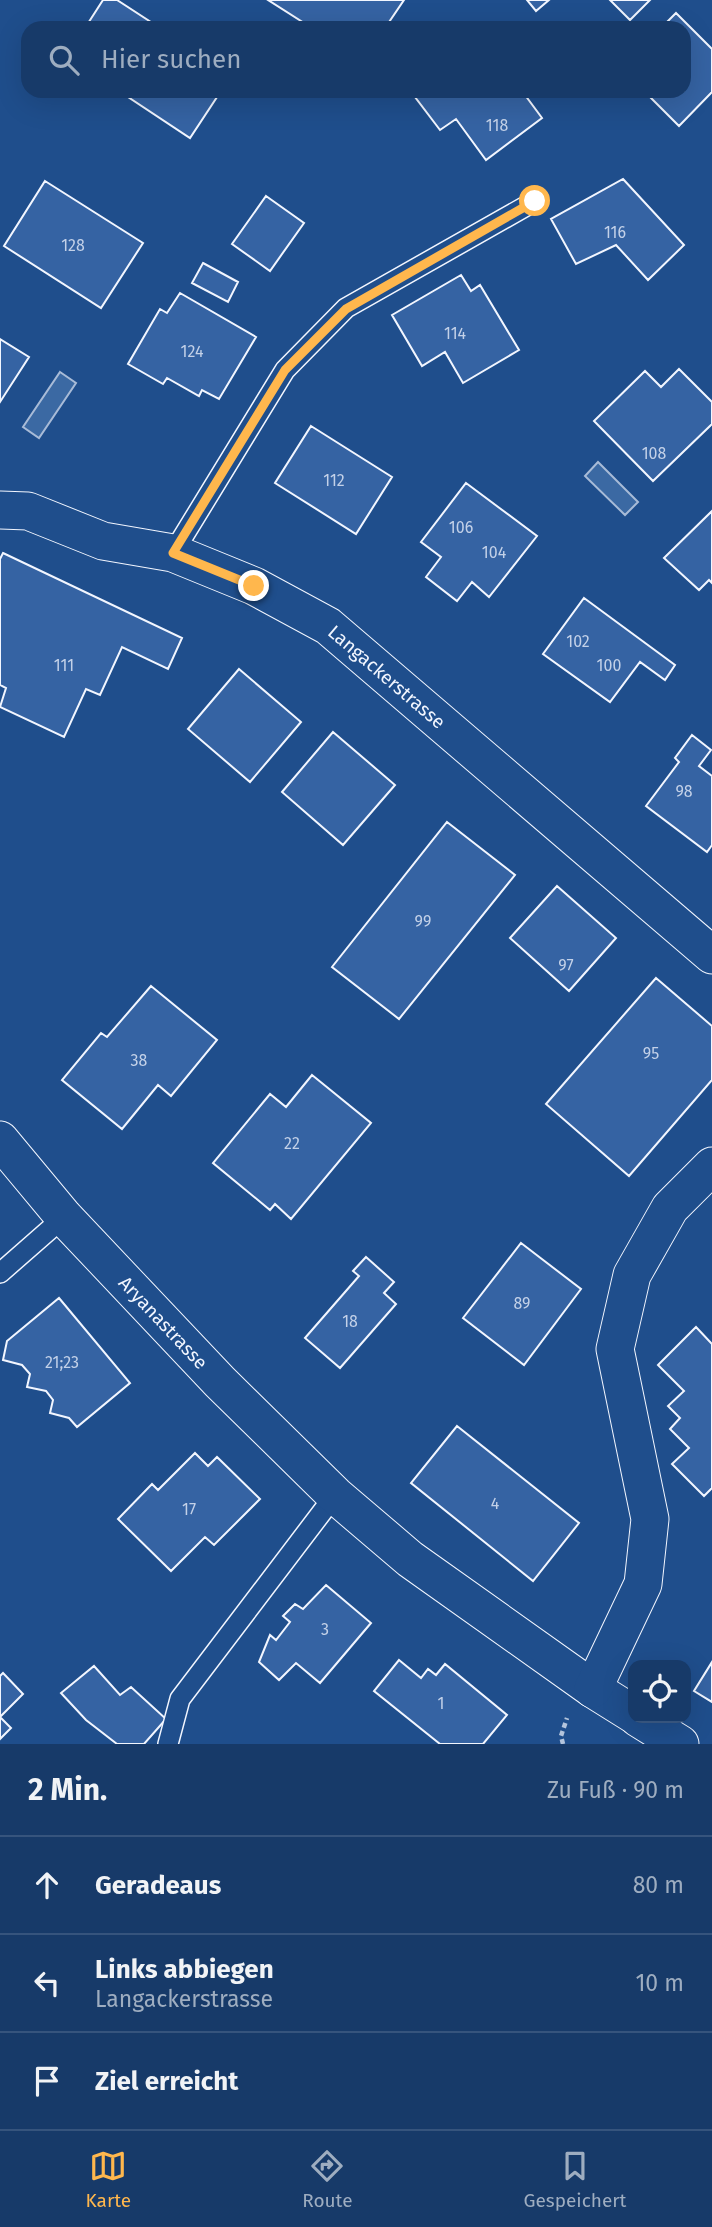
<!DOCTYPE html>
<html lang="de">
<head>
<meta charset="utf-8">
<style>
  body { margin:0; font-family:"Fira Sans",sans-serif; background:#20416f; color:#f1f3f6 }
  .controls { position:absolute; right:21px; bottom:21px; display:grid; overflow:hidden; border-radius:14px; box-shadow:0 7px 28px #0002 }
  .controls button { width:63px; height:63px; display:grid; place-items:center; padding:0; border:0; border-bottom:2px solid #36547d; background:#173a69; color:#f1f3f6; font:35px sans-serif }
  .stop { position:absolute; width:21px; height:21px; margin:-16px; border:5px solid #ffb74d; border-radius:50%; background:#fff }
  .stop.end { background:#ffb74d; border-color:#fff; box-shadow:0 2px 7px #0008 }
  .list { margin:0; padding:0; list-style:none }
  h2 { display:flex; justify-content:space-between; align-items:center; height:91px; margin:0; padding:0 28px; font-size:30px }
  h2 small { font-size:23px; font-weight:400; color:#9eadc0 }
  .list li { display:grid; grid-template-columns:46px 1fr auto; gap:21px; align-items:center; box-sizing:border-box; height:98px; padding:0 28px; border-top:2px solid #36547d }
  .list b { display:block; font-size:26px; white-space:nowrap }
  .list p { margin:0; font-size:23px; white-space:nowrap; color:#9eadc0 }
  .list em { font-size:23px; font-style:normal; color:#9eadc0 }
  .icon { flex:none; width:38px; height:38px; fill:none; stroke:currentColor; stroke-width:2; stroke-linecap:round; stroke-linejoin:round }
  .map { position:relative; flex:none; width:712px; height:1744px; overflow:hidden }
  .search { position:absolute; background:#173a69; box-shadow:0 7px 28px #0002; left:21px; right:21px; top:21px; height:77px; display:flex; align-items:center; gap:18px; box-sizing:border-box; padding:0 24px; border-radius:21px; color:#9eadc0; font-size:26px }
  .sheet { height:385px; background:#173a69 }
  nav { display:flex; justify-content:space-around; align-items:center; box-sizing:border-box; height:98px; border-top:2px solid #36547d; background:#173a69; font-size:19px; color:#9eadc0 }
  nav a { display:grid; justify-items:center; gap:4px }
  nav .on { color:#ffb74d }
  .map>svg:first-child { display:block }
  .water { fill:#3b69a3; stroke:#a8bbd7; stroke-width:2 }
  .building { fill:#3563a3; stroke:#f2f6ff; stroke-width:2 }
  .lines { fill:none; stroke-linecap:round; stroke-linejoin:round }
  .service-casing { stroke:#f2f6ff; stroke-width:22 }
  .minor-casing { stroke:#f2f6ff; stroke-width:39 }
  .path { stroke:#b3c4dc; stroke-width:4.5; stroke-dasharray:5 3.5; stroke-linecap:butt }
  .service { stroke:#1f4e8c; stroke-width:19 }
  .minor { stroke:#1f4e8c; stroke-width:37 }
  .route { stroke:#ffb74d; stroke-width:9 }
  .labels { text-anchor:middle; stroke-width:5; stroke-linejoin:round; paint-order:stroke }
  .number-label { font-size:16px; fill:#c3d1e8 }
  .street-label { font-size:19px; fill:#f2f6ff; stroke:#1f4e8c }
</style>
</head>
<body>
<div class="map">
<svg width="712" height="1744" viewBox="0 0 712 1744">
  <rect width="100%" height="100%" fill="#1f4e8c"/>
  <path class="water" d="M60,372l16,11 -37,55 -16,-11z
    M598,462l40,40 -13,13 -40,-39z"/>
  <path class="building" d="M103,0h14l43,28h-75z
    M268,0h136l-19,28h-73z
    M527,0h22l-13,11z
    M610,0h40l-20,20z
    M676,13l36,36v43l-33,34 -35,-35h40v-63h-23z
    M119,91h102l-31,47z
    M414,91h108l20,27 -56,42 -30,-41 -16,11 -28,-37z
    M623,179l61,66 -36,35 -32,-35 -40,19 -25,-45z
    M45,181l98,62 -42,65 -97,-62z
    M266,196l38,27 -34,48 -38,-27z
    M203,263l35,19 -10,20 -36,-19z
    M461,275l10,16 9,-6 39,65 -56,33 -18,-31 -23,14 -30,-51z
    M180,293l76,44 -37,62 -17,-9 -3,6 -32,-18 -4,6 -35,-20 32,-55 7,4z
    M0,339l29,18 -29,45z
    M679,369l33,33v22l-59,57 -59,-60 51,-50 16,16z
    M311,426l81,51 -36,57 -81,-51z
    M466,483l71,53 -48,61 -17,-15 -15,19 -31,-24 15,-20 -20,-15z
    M712,511v72l-3,-3 -10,10 -35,-32z
    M3,553l179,85 -14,31 -46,-22 -22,48 -14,-6 -22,48 -64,-30 6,-19 -6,-3v-126z
    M584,598l91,67 -10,15 -25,-18 -30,40 -67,-48z
    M239,669l62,53 -51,60 -62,-53z
    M333,732l62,53 -52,60 -61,-53z
    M692,735l19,15 -12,16 13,10v69l-5,7 -61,-46 33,-44 -4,-4z
    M447,822l68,53 -116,144 -67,-52z
    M557,886l59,52 -47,53 -59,-53z
    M656,978l56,48v54l-83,96 -83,-72z
    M151,986l66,54 -46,56 -13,-11 -36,44 -60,-49 39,-47 6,4z
    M312,1075l59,48 -80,96 -16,-15 -5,6 -57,-47 57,-69 16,13z
    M521,1243l60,46 -57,76 -61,-47z
    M366,1257l28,25 -10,11 12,11 -56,64 -35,-30 54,-62 -6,-5z
    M59,1298l71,85 -53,44 -8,-9 -19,-5 3,-13 -7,-9 -19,-4 3,-13 -8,-9 -19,-5 4,-19z
    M696,1327l16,17v144l-8,8 -32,-32 17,-16 -19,-19 10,-11 -12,-12 16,-15 -26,-26z
    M457,1426l122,97 -46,58 -122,-98z
    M195,1453l13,13 9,-9 43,42 -46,46 -9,-8 -34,34 -53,-52 34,-35 6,6z
    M326,1585l45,38 -51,60 -24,-20 -17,17 -20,-18 11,-27 6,5 14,-18 -7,-6 12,-12 8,5z
    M399,1660l22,18 7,-9 8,6 9,-11 62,51 -24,29h-43l-66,-53z
    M712,1662v40l-18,-11z
    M94,1666l26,29 11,-8 35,32 -22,25h-27l-31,-24 -25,-27z
    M3,1673l20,21 -23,23 11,11 -11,11v-63z"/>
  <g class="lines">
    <defs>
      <path id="service" d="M173,553l112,-183 61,-62 189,-107
        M0,1273l64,-56
        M168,1744l12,-45 155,-204"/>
      <g id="minor">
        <path id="s1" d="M0,510l28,1 75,30 70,12 81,33 74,40 384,329"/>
        <path id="s2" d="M0,1140l64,77 156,165 115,113 75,64 183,130 40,25"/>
        <path d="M593,1689l50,-105 7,-65 -35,-170 17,-74 38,-67 42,-42"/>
        <path d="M638,1718l42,26"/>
      </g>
    </defs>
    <use href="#service" class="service-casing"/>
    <use href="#minor" class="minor-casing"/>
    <path class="path" d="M563,1744l-2,-8 6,-18"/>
    <use href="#service" class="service"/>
    <use href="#minor" class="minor"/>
  </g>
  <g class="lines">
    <path class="route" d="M254,586l-81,-33 112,-183 61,-61 189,-108"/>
  </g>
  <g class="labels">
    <g class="number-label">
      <text x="497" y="131">118</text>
      <text x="615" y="238">116</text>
      <text x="73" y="251">128</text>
      <text x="455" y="339">114</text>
      <text x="192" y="357">124</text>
      <text x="654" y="459">108</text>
      <text x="334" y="486">112</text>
      <text x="461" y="533">106</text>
      <text x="494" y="558">104</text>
      <text x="578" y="647">102</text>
      <text x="64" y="671">111</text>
      <text x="609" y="671">100</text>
      <text x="684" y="797">98</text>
      <text x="423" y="927">99</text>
      <text x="566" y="971">97</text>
      <text x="651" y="1059">95</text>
      <text x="139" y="1066">38</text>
      <text x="292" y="1149">22</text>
      <text x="522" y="1309">89</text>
      <text x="350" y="1327">18</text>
      <text x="62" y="1368">21;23</text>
      <text x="495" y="1509">4</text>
      <text x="189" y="1515">17</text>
      <text x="325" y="1635">3</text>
      <text x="441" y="1709">1</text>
    </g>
    <g class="street-label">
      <text dy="7" stroke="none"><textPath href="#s1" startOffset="429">Langackerstrasse</textPath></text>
      <text dy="7" stroke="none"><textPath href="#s2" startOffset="245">Aryanastrasse</textPath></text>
    </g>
  </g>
</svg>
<div class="controls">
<button><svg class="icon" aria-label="locate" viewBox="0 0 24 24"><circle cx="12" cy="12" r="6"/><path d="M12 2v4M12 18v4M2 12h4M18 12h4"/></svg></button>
</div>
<div class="stop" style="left:535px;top:201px"></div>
<div class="stop end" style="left:254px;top:586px"></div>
<div class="search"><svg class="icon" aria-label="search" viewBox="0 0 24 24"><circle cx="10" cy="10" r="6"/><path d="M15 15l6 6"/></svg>Hier suchen</div>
</div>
<section class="sheet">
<h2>2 Min.<small>Zu Fuß · 90 m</small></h2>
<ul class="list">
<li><svg class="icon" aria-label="ahead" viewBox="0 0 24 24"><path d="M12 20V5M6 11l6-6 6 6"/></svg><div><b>Geradeaus</b></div><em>80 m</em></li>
<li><svg class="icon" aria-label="left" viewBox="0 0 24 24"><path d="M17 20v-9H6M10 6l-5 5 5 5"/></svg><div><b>Links abbiegen</b><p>Langackerstrasse</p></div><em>10 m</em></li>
<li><svg class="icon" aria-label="arrive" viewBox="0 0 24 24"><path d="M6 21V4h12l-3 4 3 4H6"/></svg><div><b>Ziel erreicht</b></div></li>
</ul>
</section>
<nav>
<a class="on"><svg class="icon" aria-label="map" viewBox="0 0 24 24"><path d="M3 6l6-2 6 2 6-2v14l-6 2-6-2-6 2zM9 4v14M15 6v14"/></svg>Karte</a>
<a><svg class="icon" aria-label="directions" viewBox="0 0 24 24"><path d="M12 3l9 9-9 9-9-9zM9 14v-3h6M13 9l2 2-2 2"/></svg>Route</a>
<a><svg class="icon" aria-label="saved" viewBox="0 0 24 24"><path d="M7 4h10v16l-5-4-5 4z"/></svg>Gespeichert</a>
</nav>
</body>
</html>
